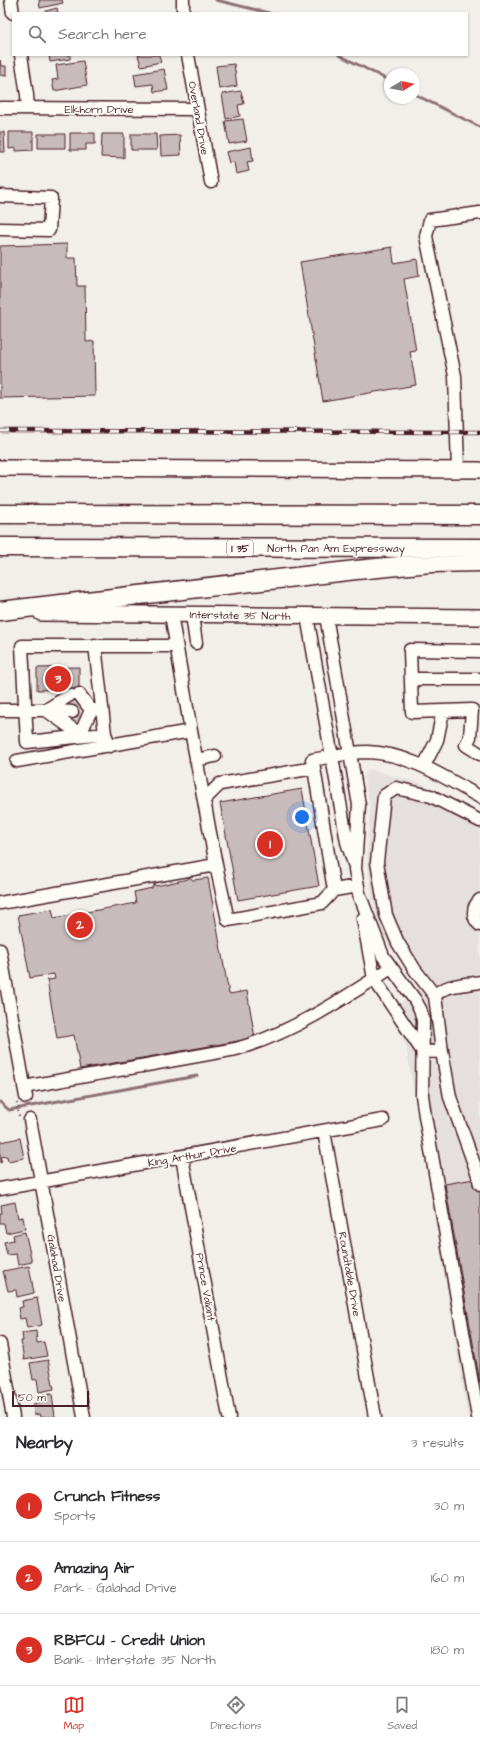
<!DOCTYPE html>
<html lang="en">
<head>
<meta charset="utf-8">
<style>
  body { margin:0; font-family:"Architects Daughter",sans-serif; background:#f2f2f3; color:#2b2b33 }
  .compass { position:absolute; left:384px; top:68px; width:36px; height:36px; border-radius:50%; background:#fff; box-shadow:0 1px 3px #0004; rotate:80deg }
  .scale { position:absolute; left:12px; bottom:10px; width:77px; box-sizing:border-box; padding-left:4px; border:2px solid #4a1f2b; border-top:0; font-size:11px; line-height:14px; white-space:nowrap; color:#4a1f2b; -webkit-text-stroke:3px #fdfcf7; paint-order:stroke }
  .you { position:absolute; left:302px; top:817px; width:14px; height:14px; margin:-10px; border:3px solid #fff; border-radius:50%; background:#1a73e8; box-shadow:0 0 0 6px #1a73e833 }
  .badge { display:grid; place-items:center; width:26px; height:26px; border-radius:50%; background:#d93025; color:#fff; font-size:13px; font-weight:700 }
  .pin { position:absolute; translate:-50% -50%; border:2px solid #fff; box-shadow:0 1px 4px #0006 }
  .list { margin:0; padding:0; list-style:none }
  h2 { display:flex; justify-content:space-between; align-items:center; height:52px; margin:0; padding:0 16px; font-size:17px }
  h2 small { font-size:13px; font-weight:400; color:#7c7c81 }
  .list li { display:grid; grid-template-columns:26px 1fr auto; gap:12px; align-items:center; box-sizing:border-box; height:72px; padding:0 16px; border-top:1px solid #e1e1e2 }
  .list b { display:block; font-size:15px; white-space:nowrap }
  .list p { margin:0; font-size:13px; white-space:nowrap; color:#7c7c81 }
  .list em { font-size:13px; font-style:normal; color:#7c7c81 }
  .icon { flex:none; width:22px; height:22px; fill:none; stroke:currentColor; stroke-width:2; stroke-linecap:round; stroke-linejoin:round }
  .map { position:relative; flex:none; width:480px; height:1417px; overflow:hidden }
  .search { position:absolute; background:#fff; box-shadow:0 1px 3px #0004; left:12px; right:12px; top:12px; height:44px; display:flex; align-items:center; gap:10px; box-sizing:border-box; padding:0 14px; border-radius:0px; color:#7c7c81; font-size:15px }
  .sheet { height:268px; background:#fff }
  nav { display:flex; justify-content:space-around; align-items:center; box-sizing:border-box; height:56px; border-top:1px solid #e1e1e2; background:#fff; font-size:11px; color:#7c7c81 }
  nav a { display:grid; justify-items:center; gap:2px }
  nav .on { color:#d93025 }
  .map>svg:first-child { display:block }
  .built { fill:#e5dfdd }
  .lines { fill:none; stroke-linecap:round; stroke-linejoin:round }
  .stream { stroke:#8b6f75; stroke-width:3 }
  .building { fill:#c8bbbb; stroke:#4a1f2b }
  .minor-tunnel { stroke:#d0c5c5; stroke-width:12; stroke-dasharray:12 6; stroke-linecap:butt }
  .minor-casing { stroke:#4a1f2b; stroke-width:15 }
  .major-casing { stroke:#4a1f2b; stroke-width:18 }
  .highway-casing { stroke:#4a1f2b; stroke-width:21 }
  .path { stroke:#4a1f2b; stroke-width:2; stroke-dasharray:1 3; stroke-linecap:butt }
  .minor { stroke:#fdfcf7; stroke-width:12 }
  .major { stroke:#fdfcf7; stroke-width:15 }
  .highway { stroke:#fdfcf7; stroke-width:18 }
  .rail-casing { stroke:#4a1f2b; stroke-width:4.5 }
  .rail { stroke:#fdfcf7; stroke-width:3; stroke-dasharray:9; stroke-linecap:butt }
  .labels { text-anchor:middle; stroke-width:3.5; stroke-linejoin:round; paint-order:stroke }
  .shield { fill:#fdfcf7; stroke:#806168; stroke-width:1 }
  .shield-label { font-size:10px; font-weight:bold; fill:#4a1f2b }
  .street-label { font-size:11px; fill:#4a1f2b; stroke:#fdfcf7 }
</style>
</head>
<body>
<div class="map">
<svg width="480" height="1417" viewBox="0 0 480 1417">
  <rect width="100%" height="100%" fill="#f2efeb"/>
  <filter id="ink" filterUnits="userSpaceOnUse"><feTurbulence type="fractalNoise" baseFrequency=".025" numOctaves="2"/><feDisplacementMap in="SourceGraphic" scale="8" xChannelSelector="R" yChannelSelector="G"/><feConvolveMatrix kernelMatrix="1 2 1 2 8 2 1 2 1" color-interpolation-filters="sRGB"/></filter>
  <g filter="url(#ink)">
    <path class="built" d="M369,769l54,15 57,32v601h-12l-62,-372 -18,-32 31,-23 -37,-56 -10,-36 -5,-40 3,-51 -6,-30z"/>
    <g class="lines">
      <path class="stream" d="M216,0l53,13
        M339,55l51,26
        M414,94l66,33
        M0,1102l9,8 188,-34"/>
    </g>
    <path class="building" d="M39,0h23l1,3 -23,5z
      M57,8l1,5h-12v-2z
      M49,55h21v4l-20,3z
      M138,55h21l2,7 -20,4z
      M0,60l1,6h5v10l-6,-1z
      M83,61l4,24 -33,6 -2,-11 6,-1 -2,-14z
      M234,64l3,22 -18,3 -3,-23z
      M164,69l4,21 -14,2 -1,-8 -17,2 -2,-12z
      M241,91l3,13 -6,1 2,11 -14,3 -4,-25z
      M243,119l4,22 -18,3 -4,-23z
      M0,132h4l1,20h-5z
      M9,132h24v18l-17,1v-3l-7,1z
      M70,133h25v11h-9v6h-16z
      M38,134h27v14h-27z
      M102,134h22v24l-23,-1z
      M131,134h25l1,16h-26z
      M180,135l1,20 -20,1 -1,-20z
      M251,147l2,14 -6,1 2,9 -13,3 -2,-12 -5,1 -3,-11z
      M67,244v14h9l1,28h8l1,56 8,-1 1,55 -95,2v-152z
      M392,247l2,16 23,-4 2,17 -15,3 12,72 -6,1 6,33 -93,16 -23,-139z
      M79,667v22l-42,1v-22z
      M302,789l17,97 -81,14 -18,-97z
      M189,877l4,3 15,-2 21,116 18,-3 8,47 -175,31 -6,-34 -17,3 -10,-58 8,-1 -1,-5 -24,4 -12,-63 34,-6 2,9 82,-15 -2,-11 18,-4 2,-4 2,2 32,-7z
      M20,1138l4,20 -16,3 -1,-5 -6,1 1,5 -2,1v-21z
      M480,1178v205l-35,-199z
      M15,1202l3,16 5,-1 2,12 -19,4 -2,-10h-4v-10h2l-1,-8z
      M25,1232l7,30 -14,3 -2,-11 -9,1 -3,-13 10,-2 -1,-5z
      M29,1266l5,27 -17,4 -1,-7 -8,1 -5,-20z
      M37,1298l5,27 -15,3 -2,-10 -5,1 -2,-11 5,-1 -1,-6z
      M36,1331l1,12 7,-1 3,14 -23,4 -3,-19h2l-1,-8z
      M48,1360l6,29 -15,3 -2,-13 -4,1 -3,-17z
      M52,1394l3,23h-14l-1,-3 -6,1 -1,-10 6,-1 -2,-8z"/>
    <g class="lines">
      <path class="minor-tunnel" d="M71,706l9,-1
        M73,718l8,-1"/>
      <defs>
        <path id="minor" d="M11,0l2,13
          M183,0v13
          M21,55l6,40 1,13
          M188,55l23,127
          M0,108l197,1
          M0,196l51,2 -2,32 -49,-1
          M458,469l-3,-93 -29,-140 4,-16 50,-7
          M192,615l4,28
          M307,616l40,226 7,22
          M326,616l33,189 -4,64 5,30
          M95,645l10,89
          M480,651l-70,-1 2,62 60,-2 -2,27 -4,8 14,9
          M411,679h69
          M79,694l12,16 11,-1
          M0,710h46l24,-15
          M46,710l28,20
          M48,710l24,2
          M83,728l8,-18
          M110,746l-5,-12 -78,8 -5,-96h154
          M196,760l19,-4
          M17,761l174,-30
          M424,766l13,-26 6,-29
          M314,768l20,122 24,-4
          M205,799l15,-15 94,-16 -2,-8c17,-3 38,-8 55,-8 42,1 78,26 113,45
          M216,865l12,55 94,-17 12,-13
          M358,891l25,65 32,44 5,9 3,11 -1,75 3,21 53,301
          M480,900c-8,7 -8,18 0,25
          M0,903l216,-38 -25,-134 -20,-117
          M363,919l11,60 49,73
          M0,950l26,147
          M435,996l-20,-26 -17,-27 -12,-28 -9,-53 7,-66 12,-8 35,8 49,25
          M442,1051l8,46 28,78 2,9
          M423,1052l19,-1 -7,-55c9,-12 31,-11 45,-14
          M24,1087l212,-38c54,-15 109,-51 155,-81
          M30,1120l54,297
          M324,1131l51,286
          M182,1157l47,260
          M0,1189l383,-69
          M0,1344l13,73"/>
        <path id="major" d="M0,468l480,2
          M41,613l439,4"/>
        <path id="highway" d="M0,514l480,1
          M0,547l480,1
          M0,611l356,-41 75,-7 49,-1"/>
      </defs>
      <use href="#minor" class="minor-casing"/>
      <use href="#major" class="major-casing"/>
      <use href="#highway" class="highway-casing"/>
      <path class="path" d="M17,1103l2,14"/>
      <use href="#minor" class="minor"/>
      <use href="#major" class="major"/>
      <use href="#highway" class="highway"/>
      <defs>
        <path id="rail" d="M0,431l480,1"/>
      </defs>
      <use href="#rail" class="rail-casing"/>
      <use href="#rail" class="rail"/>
    </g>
  </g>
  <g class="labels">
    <rect class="shield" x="227" y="540" width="26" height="16" rx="3"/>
    <g class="shield-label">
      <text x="240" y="552">I 35</text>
    </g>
    <g class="street-label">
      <text x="99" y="113">Elkhorn Drive</text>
      <text transform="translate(199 118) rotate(80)" y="4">Overland Drive</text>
      <text x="336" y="552">North Pan Am Expressway</text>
      <text transform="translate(240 615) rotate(1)" y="4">Interstate 35 North</text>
      <text transform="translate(192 1155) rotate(-10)" y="4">King Arthur Drive</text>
      <text transform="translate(57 1268) rotate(80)" y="4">Galahad Drive</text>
      <text transform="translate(350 1274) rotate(80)" y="4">Roundtable Drive</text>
      <text transform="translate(206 1287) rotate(80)" y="4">Prince Valiant</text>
    </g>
  </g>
</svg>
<svg class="compass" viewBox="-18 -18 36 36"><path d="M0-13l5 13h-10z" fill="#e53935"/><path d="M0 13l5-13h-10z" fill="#7c7c81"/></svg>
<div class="scale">50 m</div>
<div class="you"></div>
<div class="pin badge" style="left:270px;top:844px">1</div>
<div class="pin badge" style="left:80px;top:925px">2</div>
<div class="pin badge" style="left:58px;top:679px">3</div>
<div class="search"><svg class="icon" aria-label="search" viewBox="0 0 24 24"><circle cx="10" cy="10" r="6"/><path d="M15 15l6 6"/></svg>Search here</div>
</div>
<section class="sheet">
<h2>Nearby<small>3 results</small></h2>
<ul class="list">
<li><span class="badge">1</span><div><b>Crunch Fitness</b><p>Sports</p></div><em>30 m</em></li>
<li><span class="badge">2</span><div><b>Amazing Air</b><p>Park · Galahad Drive</p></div><em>160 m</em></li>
<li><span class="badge">3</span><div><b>RBFCU - Credit Union</b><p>Bank · Interstate 35 North</p></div><em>180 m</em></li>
</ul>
</section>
<nav>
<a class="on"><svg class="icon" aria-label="map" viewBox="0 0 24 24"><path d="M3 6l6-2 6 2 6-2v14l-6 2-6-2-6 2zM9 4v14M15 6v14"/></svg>Map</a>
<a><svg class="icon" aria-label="directions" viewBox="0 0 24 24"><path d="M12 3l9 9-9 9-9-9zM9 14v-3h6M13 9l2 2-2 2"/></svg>Directions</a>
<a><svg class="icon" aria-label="saved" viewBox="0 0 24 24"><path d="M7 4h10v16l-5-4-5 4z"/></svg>Saved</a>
</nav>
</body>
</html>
